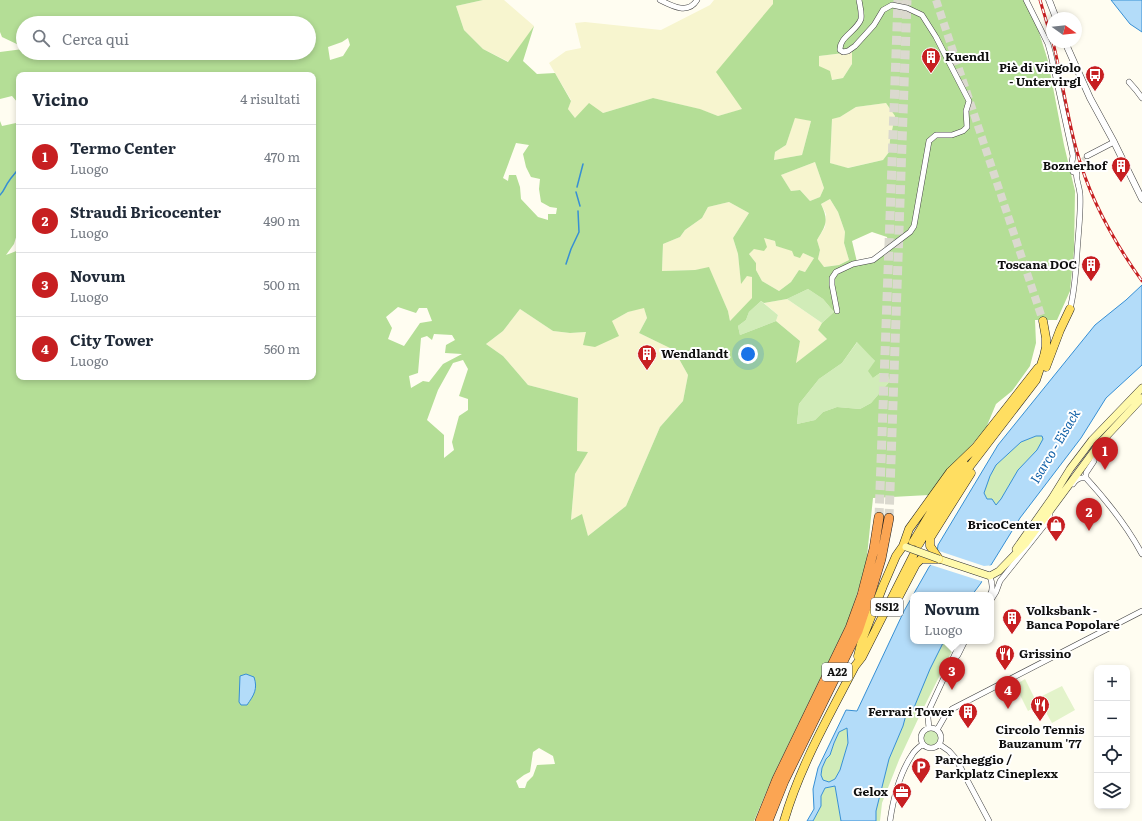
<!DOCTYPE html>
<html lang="it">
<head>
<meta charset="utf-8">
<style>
  body { margin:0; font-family:Literata,serif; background:#f6f6f7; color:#1f2937 }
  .controls { position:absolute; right:12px; bottom:12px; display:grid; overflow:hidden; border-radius:8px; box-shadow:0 2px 6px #0003 }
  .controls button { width:36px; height:36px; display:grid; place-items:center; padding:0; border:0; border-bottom:1px solid #e0e1e3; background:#fff; color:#1f2937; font:20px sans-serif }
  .compass { position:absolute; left:1046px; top:12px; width:36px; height:36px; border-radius:50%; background:#fff; box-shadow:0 2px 6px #0003; rotate:105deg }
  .you { position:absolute; left:748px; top:354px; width:14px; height:14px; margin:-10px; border:3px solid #fff; border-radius:50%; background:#1a73e8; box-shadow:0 0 0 6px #1a73e833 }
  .badge { display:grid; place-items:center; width:26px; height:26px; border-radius:50%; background:#c71f21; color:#fff; font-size:13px; font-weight:700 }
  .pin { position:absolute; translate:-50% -33px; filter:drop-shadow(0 1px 2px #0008) }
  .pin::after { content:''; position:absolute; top:21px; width:14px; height:12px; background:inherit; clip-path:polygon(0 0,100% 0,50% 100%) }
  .popup { position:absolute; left:910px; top:592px; width:84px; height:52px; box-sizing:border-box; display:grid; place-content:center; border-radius:8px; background:#fff; filter:drop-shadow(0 1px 3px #0005); font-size:13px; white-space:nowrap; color:#747a83 }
  .popup b { font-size:15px; color:#1f2937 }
  .popup::after { content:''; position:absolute; left:50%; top:100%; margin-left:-8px; border:8px solid transparent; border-top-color:#fff }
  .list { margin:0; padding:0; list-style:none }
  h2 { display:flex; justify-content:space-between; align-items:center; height:52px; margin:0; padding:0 16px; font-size:17px }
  h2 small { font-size:13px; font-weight:400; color:#747a83 }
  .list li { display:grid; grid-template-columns:26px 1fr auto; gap:12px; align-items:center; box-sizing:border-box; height:64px; padding:0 16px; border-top:1px solid #e0e1e3 }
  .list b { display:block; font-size:15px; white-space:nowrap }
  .list p { margin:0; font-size:13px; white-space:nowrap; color:#747a83 }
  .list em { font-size:13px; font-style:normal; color:#747a83 }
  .icon { flex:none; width:22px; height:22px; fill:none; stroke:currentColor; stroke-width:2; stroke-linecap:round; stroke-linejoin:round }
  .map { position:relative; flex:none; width:1142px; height:821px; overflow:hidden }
  .search { position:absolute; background:#fff; box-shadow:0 2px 6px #0003; left:16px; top:16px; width:300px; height:44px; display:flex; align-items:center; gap:10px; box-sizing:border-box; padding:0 14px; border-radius:22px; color:#747a83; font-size:15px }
  .panel { position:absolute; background:#fff; box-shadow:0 2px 6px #0003; left:16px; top:72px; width:300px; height:308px; border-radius:8px }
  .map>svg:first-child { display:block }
  .farmland { fill:#f7f5cf }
  .green { fill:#d1ecb8 }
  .forest { fill:#b4de96; fill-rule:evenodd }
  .pitch { fill:#e3f3ca }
  .water { fill:#b3dcf9; stroke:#368fd4; fill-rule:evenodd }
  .pier { fill:#fffdf1 }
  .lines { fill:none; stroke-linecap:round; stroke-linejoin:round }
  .stream { stroke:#368fd4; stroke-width:1.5 }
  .minor-tunnel { stroke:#dbd9cf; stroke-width:5; stroke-dasharray:5 2.5; stroke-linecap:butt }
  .primary-tunnel { stroke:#dbd9cf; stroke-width:8; stroke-dasharray:8 4; stroke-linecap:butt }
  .motorway-tunnel { stroke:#dbd9cf; stroke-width:9; stroke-dasharray:9 4.5; stroke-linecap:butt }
  .minor-casing { stroke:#424242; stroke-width:6 }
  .tertiary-casing { stroke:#424242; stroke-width:7 }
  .secondary-casing { stroke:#313131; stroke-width:8 }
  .primary-casing { stroke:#202020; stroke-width:9 }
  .motorway-casing { stroke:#202020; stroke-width:10 }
  .minor { stroke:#fff; stroke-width:5 }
  .tertiary { stroke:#fff; stroke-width:6 }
  .secondary { stroke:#fff9ac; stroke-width:7 }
  .primary { stroke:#ffde61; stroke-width:8 }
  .motorway { stroke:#fba553; stroke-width:9 }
  .rail-casing { stroke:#c71f21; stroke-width:3 }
  .rail { stroke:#fff; stroke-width:1.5; stroke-dasharray:4.5; stroke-linecap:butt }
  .secondary-bridge-casing { stroke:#313131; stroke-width:8; stroke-linecap:butt }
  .secondary-bridge { stroke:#fff9ac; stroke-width:7 }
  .labels { text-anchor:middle; stroke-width:4; stroke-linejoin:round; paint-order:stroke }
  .shield { fill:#fff; stroke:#575757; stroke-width:1 }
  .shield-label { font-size:11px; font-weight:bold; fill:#0f0f0f }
  .poi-label { font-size:12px; font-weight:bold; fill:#0f0f0f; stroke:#fff; text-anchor:end }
  .water-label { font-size:13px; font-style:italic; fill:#1161a8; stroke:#fff }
</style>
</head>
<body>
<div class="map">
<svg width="1142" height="821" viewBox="0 0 1142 821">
  <rect width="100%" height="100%" fill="#fffdf1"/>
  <path class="farmland" d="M483,0h21l30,26 -25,36 -26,-13 -19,-19 -8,-24z
    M714,0h59v4l-30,105 -25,7 -19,-7 -46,-11 -50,15 -28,5 -7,-9 3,-9 -22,-37 17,-12 15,-3 -6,-25 10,-1 76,8 49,-25z
    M852,52v12l-9,14 -12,2 -12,-14v-10z
    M886,103l9,13 -5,24 -1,12 -6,8 -36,8 -17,-5 2,-45 8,-1 16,-10z
    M795,117l16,4 -9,34 -28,5 1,-8 11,-7z
    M815,162l9,26 -4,9 -10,4 -10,-11 -9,1 -10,-16z
    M830,199l8,13 7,20 -1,11 5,17 -10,5 -16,2 -5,-8 2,-9 -3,-10 8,-13 1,-13 -5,-10z
    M729,202l20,11 -16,25 5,16 3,29 6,-7h5v23l-22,22 -2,-10 -19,-43 -14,2 -33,1 1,-27 17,-7 5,-7 17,-12 6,-11z
    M764,238l11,3 1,5 27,7 11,5 -9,14 -6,-2 -8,12 -12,9 -17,-10 -6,-11v-7l-7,-9z
    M787,299l35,24 -4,7 9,9 -32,25 5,-23 -24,-20 2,-6 -14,-12z
    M644,307l3,11 -8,15 35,17 14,25 -5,26 -23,26 -34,79 -38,30 -7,-21 -10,5 4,-46 12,-22 -10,-1 1,-53 -50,-13 -25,-29 -17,-12 17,-13 17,-22 33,22 17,2 17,-1 25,-11 16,-9z"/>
  <path class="green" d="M808,289l15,10 11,13 -12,11 -35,-24z
    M761,301l17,14 -2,6 -36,14 -2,-9 8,-6 3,-8z
    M858,341l17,20 -2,17 7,-5 8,3 2,5 -19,22 -11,6 -23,-2 -14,5 -8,8 -18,4 2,-20 20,-25 23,-16z
    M1036,436h6l2,3 -7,11 -19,20 -21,36 -10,-7 -3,-6 6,-17 6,-11 25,-23z
    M944,641h13l-38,76 -20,43 -17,43 -2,18h-4v-10l13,-52 14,-33 4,-15z
    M847,727l1,16 -8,27 -5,9 -6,3 -6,-2 -2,-5 1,-7 4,-9 4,-4 4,-12 5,-11z
    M923 738a8 8 0 1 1 16 0a8 8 0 1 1-16 0Z
    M835,786l6,35h-28l8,-15v-10l4,-8z"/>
  <path class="forest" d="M0,0h483l-27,6 8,24 19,19 25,13 26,-36 -11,35 14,13 18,-1 16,28 -3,8 7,9 14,-15 14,10 50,-15 47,11 18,7 24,-7 -26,-37 57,-68v-4h256l19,61 16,84 11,46 -1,59 -4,41 -13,29h-22l1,23 -6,23 -18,25 -16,13 -10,24 -57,67 -56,3 -7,68 -18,55 -75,155 -19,45h-754v-700l2,5 14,-3 3,-14v122h-1l-4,13 -8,11 13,-5v127h294v-155l2,-1 -2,-10v-136h-294v32l-1,-4 -6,-7 -12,3v-47l23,-3v4h286v-30h-286v24l-21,-10 -2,-5zM348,38l2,7 -7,11 -13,4 -2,-13 14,-5zM852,52v12l-9,14 -11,2 -2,-9 -11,-5v-10zM886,103l9,13 -5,24 -1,12 -6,8 -35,8 -18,-5 2,-44 8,-2 16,-10zM795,118l16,3 -9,34 -28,5 1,-8 11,-7zM516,143l13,2 -6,9 3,13 5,10 9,2 -1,10 2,13 9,5 7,1 -1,6h-8v6l-10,-3 -17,-18 -1,-12 -4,-12h-7l-1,6 -5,-3zM815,162l9,26 -4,9 -10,4 -10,-11 -9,1 -10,-16zM830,199l8,13 7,20 -1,11 5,17 -10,5 -15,2 -6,-8 2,-9 -3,-10c9,-15 12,-19 4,-36zM729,202l20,11 -16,25 5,16 3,30 6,-8 5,1v21l-22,23 -2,-10 -19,-44 -14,3 -33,1 1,-27 17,-7 5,-7 17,-12 6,-11zM872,232l15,5 2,9 -17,12 -15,4 -5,-21zM764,238l11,3 1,5 16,5 2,5 6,2 3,-5 11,5 -9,14 -6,-2 -8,12 -12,9 -17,-10 -6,-11v-7l-7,-9 5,-5 10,2 3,-4zM808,289l15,10 11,13 -12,11 -4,7 9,9 -31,24 4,-22 -24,-20 -36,14 -2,-9 8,-6 3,-8 12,-11 3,2 23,-4zM398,307l18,6 3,-5h8l5,13 -12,2 -16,23 -16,-7 4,-11 -6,-11zM644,308l3,10 -8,15 35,17 14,25 -5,26 -23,26 -34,79 -38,30 -6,-22 -11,6 4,-46 13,-22 -11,-1 1,-53 -50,-13 -25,-29 -17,-12 17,-13 17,-22 33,22 17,2 16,-1 -3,13 12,2 24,-11 -7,-15 16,-9zM434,334l18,1 3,5 -9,5 -1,8 17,1 -19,10 -14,18 -6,-1 -12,7 -2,-12 9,-3 3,-35 6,-2 5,4zM857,342l18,19 -7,10 5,7 7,-5 8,3 2,5 -19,22 -11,6 -23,-2 -14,5 -8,8 -18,4 2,-20 20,-25 23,-16zM463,360l5,9 -9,27 9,3v11l-9,6 -7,26 2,8 -10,8v-23l-17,-15 11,-30 15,-27zM539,748l14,8 2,8 -18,1 -4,11 -6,6 -2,6h-6l-3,-7 8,-6 6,-3 3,-20z"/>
  <path class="pitch" d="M1025,679l13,26 -10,6 -13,-26z
    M1062,686l13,24 -23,13 -14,-25z"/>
  <path class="water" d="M1111,0h31v32l-12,-8z
    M1142,285v80l-36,33 -25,40 -61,80 -29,47 -3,2 -7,16 -9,12h-59v46h31l-14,28 -17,41 -6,1 -4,15 -14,33 -13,52v10h-35l-6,-35 -10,2 -4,8v10l-8,15h-6l7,-12 -1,-20 5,-21 28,-58 11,1 47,-100 25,-44c6,-7 8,-13 9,-22l60,-100 97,-120 31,-25zM1036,436h6l1,3 -6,11 -19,20 -17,29 -5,6 -4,-6h-5l-3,-6 6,-17 6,-11 25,-23zM847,728l1,15 -8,27 -5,9 -6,3 -6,-2 -2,-5 1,-7 4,-9 4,-4 4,-12 5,-11z
    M246,674l8,3c4,12 0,18 -7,28h-6l-2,-3 1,-26z"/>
  <path class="pier" d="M936,548l3,3 45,15 10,-1 -4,4 -6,13 -56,-18 4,-4z"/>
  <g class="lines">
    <path class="stream" d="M577,187l6,-23
      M576,192l4,14
      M0,195c5,-5 5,-9 9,-14 3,-5 7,-8 10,-13
      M566,264l5,-15 8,-17 -1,-21"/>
    <path class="minor-tunnel" d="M1078,166l9,-10"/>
    <path class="primary-tunnel" d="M936,0l107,321"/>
    <path class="motorway-tunnel" d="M879,517l19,-517
      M889,518l18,-518"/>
    <defs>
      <path id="minor" d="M660,0c12,6 28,15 37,0
        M1026,0l22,44 3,11 22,101 -2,12 2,4 3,1
        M1129,82l7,8 6,8
        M1087,156l27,-14
        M1070,309c6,-23 6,-46 8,-69 1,-14 3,-32 2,-46 -1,-11 -6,-16 -2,-28
        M837,311l-5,-26v-7l4,-6 17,-8 20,-4 37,-28 4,-6 15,-85 7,-6h16l11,-4 4,-4 -1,-16 3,-10 -33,-64 -14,-22 -15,-7 -15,-3 -9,5 -9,15 -19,21 -7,5 -5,1 -3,-2c-1,-13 17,-19 21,-31 1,-6 -1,-13 -2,-19
        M1086,478c21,23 41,48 56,76
        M1086,478v-5l8,-12 3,-13
        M1073,484c3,-5 7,-7 13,-6
        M990,595c4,-6 2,-13 0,-19
        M991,600l5,-8 4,-11 47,-59 3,-8
        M954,660l4,-5 7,-14
        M929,728l-1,-10 1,-8 32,-69
        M921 738a10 10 0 1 1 20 0a10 10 0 1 1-20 0Z
        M937,730l8,-14 7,-7 190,-98
        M939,744l10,7 7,8 33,62
        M890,821c3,-21 10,-48 22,-66 2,-4 7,-8 11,-11"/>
      <path id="tertiary" d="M1049,0l7,18
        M1065,42l25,56 24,44 28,57"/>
      <path id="secondary" d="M1016,549l36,-51 18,-29 22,-29 50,-52
        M939,559l51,17 9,-5 27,-28 74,-100 42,-45"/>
      <path id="primary" d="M1046,367l14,-37 10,-21
        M972,452l66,-84
        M913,542l21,-35 30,-43
        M919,544l20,-34 21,-31 76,-99 8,-24 2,-9v-9l-3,-17
        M939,559l-9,-13v-8l41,-65
        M895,604l21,-40 5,-5h18
        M858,656l4,-16 21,-54 13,-30 7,-10 6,-17 41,-57 25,-24
        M784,821c16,-55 45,-105 71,-155l7,-9 51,-101"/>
      <path id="motorway" d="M760,821l17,-42 73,-151 12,-33 12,-46 5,-32
        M768,821l16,-40 74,-150 12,-36 11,-36 8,-41"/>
    </defs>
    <use href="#minor" class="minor-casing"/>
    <use href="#tertiary" class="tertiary-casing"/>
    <use href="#secondary" class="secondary-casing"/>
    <use href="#primary" class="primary-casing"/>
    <use href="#motorway" class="motorway-casing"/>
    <use href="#minor" class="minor"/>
    <use href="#tertiary" class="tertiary"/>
    <use href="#secondary" class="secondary"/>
    <use href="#primary" class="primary"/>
    <use href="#motorway" class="motorway"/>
    <defs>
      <path id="rail" d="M1040,0l12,40
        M1053,42c9,36 14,74 24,110 13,47 37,90 65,129"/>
    </defs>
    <use href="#rail" class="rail-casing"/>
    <use href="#rail" class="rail"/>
    <defs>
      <path id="secondary-bridge" d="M906,547l33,12"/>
    </defs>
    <use href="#secondary-bridge" class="secondary-bridge-casing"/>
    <use href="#secondary-bridge" class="secondary-bridge"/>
  </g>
  <defs>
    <symbol id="building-pin" viewBox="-11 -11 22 30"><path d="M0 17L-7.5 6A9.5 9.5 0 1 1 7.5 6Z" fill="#c71f21" stroke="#fff"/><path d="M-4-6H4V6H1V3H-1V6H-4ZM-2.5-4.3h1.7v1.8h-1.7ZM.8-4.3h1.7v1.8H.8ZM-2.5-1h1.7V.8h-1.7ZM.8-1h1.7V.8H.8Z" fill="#fff"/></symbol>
    <symbol id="bus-pin" viewBox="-11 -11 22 30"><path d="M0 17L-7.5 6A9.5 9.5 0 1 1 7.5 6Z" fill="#c71f21" stroke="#fff"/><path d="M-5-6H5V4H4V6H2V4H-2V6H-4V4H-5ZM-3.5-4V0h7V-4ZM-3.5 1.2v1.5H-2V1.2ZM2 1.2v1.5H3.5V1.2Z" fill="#fff"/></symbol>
    <symbol id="shop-pin" viewBox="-11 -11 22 30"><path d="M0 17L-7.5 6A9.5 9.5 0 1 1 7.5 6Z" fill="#c71f21" stroke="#fff"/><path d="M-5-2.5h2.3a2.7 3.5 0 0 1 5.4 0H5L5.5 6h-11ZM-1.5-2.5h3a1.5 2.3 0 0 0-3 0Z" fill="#fff"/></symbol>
    <symbol id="restaurant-pin" viewBox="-11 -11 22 30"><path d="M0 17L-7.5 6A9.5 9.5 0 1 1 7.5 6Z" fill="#c71f21" stroke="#fff"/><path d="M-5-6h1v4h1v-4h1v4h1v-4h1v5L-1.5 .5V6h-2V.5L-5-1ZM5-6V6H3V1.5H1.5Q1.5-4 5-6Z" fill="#fff"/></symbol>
    <symbol id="parking-pin" viewBox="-11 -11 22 30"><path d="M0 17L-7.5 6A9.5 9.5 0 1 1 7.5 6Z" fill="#c71f21" stroke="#fff"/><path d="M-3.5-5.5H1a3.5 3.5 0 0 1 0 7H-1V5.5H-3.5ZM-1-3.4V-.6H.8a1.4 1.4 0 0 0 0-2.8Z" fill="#fff"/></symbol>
    <symbol id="office-pin" viewBox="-11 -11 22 30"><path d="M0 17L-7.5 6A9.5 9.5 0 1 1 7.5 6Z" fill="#c71f21" stroke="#fff"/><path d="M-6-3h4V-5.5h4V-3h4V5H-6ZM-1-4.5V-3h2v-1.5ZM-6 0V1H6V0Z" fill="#fff"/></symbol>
  </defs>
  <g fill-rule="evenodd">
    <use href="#building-pin" x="920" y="46" width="22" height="30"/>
    <use href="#bus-pin" x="1084" y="64" width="22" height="30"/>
    <use href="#building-pin" x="1110" y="155" width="22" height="30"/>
    <use href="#building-pin" x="1080" y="254" width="22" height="30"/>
    <use href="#building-pin" x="636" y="343" width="22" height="30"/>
    <use href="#shop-pin" x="1045" y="514" width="22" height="30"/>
    <use href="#building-pin" x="1001" y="607" width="22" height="30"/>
    <use href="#restaurant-pin" x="994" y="643" width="22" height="30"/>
    <use href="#restaurant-pin" x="1029" y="694" width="22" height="30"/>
    <use href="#building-pin" x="957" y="701" width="22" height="30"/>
    <use href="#parking-pin" x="910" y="756" width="22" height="30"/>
    <use href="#office-pin" x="891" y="781" width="22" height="30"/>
  </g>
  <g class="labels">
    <g class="shield">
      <rect x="871" y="598" width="32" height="18" rx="3"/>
      <rect x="822" y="663" width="30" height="18" rx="3"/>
    </g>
    <g class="shield-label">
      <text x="887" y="611">SS12</text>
      <text x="837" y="676">A22</text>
    </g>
    <g class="poi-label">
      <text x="945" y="61" text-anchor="start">Kuendl</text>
      <text x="1081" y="72">Piè di Virgolo<tspan x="1081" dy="14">- Untervirgl</tspan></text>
      <text x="1107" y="170">Boznerhof</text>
      <text x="1077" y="269">Toscana DOC</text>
      <text x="661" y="358" text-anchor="start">Wendlandt</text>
      <text x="1042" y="529">BricoCenter</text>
      <text x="1026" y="615" text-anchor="start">Volksbank -<tspan x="1026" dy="14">Banca Popolare</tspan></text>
      <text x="1019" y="658" text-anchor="start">Grissino</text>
      <text x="954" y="716">Ferrari Tower</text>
      <text x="1040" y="734" text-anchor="middle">Circolo Tennis<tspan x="1040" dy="14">Bauzanum '77</tspan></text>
      <text x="935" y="764" text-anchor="start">Parcheggio /<tspan x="935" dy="14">Parkplatz Cineplexx</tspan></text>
      <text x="888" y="796">Gelox</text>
    </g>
    <g class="water-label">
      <text transform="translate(1055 446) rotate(-59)" y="5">Isarco - Eisack</text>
    </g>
  </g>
</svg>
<div class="controls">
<button>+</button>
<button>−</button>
<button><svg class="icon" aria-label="locate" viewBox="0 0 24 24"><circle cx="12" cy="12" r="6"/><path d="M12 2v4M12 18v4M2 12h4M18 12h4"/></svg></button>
<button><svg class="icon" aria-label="layers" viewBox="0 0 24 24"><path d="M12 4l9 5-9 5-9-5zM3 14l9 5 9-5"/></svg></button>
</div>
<svg class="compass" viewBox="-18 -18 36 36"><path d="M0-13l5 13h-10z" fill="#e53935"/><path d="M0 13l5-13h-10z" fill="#747a83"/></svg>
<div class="you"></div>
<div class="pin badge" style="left:1105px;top:470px">1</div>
<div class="pin badge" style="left:1089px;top:531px">2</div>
<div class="pin badge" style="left:952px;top:690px">3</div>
<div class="popup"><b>Novum</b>Luogo</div>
<div class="pin badge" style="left:1008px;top:709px">4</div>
<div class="search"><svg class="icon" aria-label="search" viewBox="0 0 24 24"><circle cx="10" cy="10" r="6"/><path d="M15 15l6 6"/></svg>Cerca qui</div>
<section class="panel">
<h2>Vicino<small>4 risultati</small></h2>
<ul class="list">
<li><span class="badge">1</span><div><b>Termo Center</b><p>Luogo</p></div><em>470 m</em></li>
<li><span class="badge">2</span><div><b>Straudi Bricocenter</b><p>Luogo</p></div><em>490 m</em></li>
<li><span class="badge">3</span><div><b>Novum</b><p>Luogo</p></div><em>500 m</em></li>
<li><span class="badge">4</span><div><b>City Tower</b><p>Luogo</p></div><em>560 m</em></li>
</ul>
</section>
</div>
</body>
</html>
